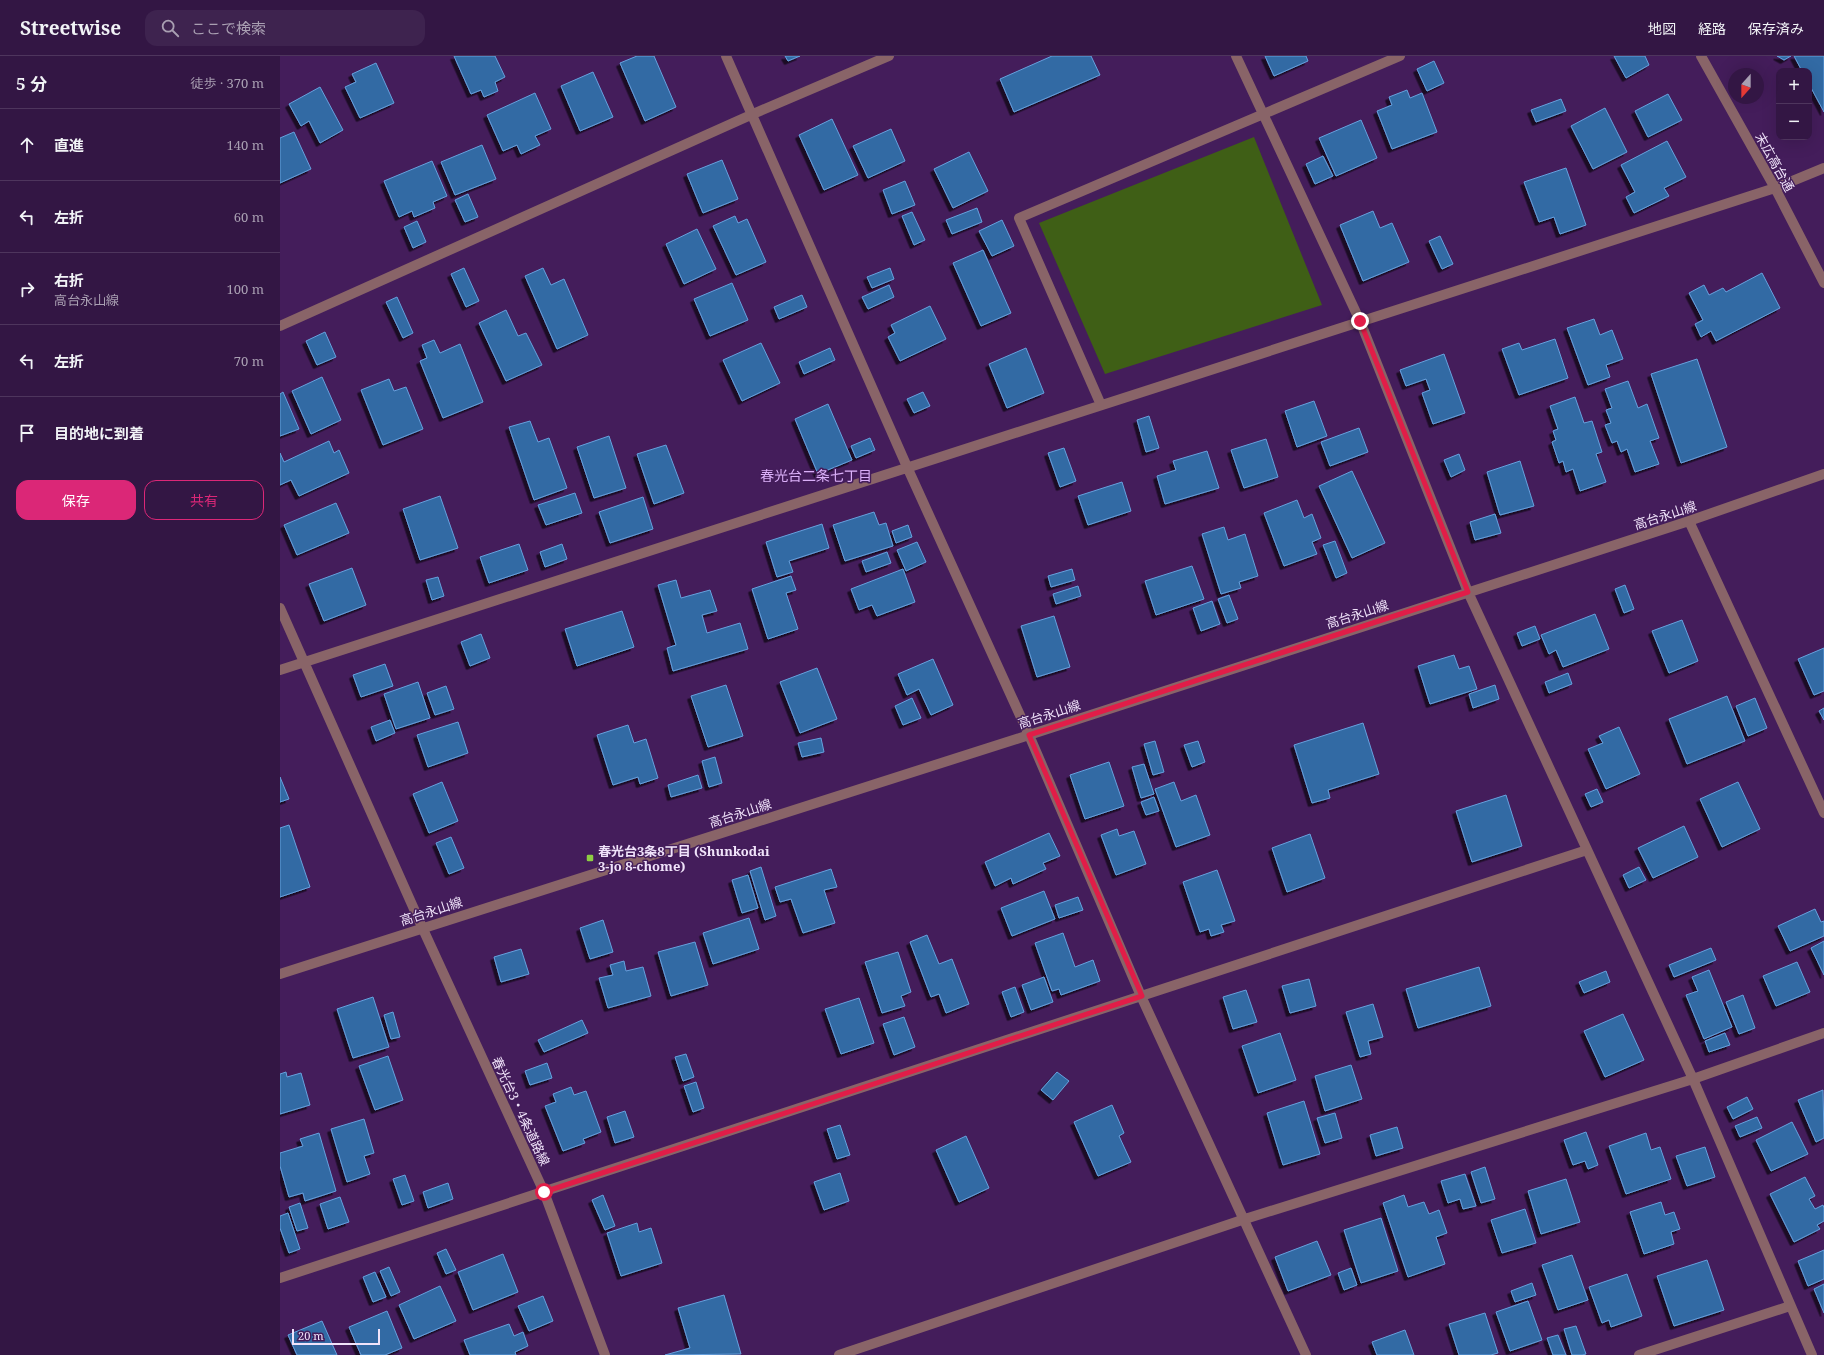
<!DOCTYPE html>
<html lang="ja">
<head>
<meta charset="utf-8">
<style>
  body { margin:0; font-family:"Noto Serif","Noto Sans JP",serif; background:#3e234f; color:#f1f3f6 }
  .controls { position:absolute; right:12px; top:12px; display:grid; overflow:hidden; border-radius:8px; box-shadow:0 4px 16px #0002 }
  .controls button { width:36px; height:36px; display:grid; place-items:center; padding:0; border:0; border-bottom:1px solid #4e355d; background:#331644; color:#f1f3f6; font:20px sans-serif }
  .compass { position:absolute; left:1448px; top:12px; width:36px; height:36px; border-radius:50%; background:#331644; box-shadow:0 4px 16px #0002; rotate:201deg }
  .scale { position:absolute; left:12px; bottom:10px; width:88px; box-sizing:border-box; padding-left:4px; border:2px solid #f0e3fa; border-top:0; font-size:11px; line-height:14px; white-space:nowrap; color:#f0e3fa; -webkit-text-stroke:3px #441d5b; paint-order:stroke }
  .stop { position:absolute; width:12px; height:12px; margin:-9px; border:3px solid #e11d48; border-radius:50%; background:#fff }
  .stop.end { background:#e11d48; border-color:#fff; box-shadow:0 1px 4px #0008 }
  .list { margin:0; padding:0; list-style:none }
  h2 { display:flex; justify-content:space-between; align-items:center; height:52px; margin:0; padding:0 16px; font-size:17px }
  h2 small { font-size:13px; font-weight:400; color:#a99fb2 }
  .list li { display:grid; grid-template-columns:26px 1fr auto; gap:12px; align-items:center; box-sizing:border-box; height:72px; padding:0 16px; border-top:1px solid #4e355d }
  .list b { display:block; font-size:15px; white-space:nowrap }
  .list p { margin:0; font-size:13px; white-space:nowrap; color:#a99fb2 }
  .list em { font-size:13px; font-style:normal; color:#a99fb2 }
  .actions { display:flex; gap:8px; padding:12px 16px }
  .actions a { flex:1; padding:9px 0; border:1px solid #db2777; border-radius:12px; text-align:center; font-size:14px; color:#db2777 }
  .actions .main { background:#db2777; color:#fff }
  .icon { flex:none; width:22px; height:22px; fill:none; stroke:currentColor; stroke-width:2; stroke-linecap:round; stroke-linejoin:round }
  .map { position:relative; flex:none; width:1544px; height:1299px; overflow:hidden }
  header { display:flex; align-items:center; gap:24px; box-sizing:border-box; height:56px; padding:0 20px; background:#331644; border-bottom:1px solid #4e355d }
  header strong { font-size:19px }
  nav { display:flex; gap:22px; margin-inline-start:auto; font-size:14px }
  .search { width:280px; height:36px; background:#3e234f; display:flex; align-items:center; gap:10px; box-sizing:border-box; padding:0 14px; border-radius:12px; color:#a99fb2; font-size:15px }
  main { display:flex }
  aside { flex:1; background:#331644 }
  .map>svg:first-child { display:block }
  .green { fill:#3f5f16 }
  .building { fill:#326ba4; stroke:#66a1de; filter:url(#shadow) }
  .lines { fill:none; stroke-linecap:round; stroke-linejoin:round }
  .minor { stroke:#896468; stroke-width:10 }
  .route { stroke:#e11d48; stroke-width:5 }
  .poi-dot { fill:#8ece43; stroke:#441d5b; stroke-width:1.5 }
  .labels { text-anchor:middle; stroke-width:3; stroke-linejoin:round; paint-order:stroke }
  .street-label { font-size:13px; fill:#f0e3fa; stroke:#441d5b }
  .poi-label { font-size:13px; font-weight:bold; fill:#f0e3fa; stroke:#441d5b; text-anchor:start }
  .neighbourhood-label { font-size:14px; fill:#dbb0f9; stroke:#441d5b }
</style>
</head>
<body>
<header>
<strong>Streetwise</strong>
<div class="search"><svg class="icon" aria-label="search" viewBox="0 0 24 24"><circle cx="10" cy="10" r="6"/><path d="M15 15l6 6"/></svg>ここで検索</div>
<nav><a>地図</a><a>経路</a><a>保存済み</a></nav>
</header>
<main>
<aside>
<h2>5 分<small>徒歩 · 370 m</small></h2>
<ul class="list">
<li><svg class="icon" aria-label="ahead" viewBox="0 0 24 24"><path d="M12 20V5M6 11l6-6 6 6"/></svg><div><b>直進</b></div><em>140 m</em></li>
<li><svg class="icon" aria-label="left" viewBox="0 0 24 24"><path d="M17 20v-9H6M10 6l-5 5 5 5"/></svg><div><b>左折</b></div><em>60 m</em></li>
<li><svg class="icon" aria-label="right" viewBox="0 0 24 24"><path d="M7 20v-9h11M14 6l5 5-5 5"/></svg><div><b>右折</b><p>高台永山線</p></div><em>100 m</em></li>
<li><svg class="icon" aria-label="left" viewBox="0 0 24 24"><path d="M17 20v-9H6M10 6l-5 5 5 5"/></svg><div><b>左折</b></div><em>70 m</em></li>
<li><svg class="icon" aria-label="arrive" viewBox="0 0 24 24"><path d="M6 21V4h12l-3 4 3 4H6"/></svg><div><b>目的地に到着</b></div></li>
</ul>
<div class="actions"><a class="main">保存</a><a>共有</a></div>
</aside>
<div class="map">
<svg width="1544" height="1299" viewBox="0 0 1544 1299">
  <defs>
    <filter id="shadow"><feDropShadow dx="-3.5" dy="3.5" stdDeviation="0" flood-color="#0009"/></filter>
  </defs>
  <rect width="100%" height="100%" fill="#441d5b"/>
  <path class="green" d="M974,81l68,168 -217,69 -66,-151z"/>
  <path class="building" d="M174,0h41l10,21 -10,5 3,9 -14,6 -3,-7 -10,4z
    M357,0h17l22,51 -31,14 -25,-58z
    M505,0h15l-12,5z
    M772,0h39l9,19 -86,37 -14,-33z
    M985,0h41l2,5 -34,15z
    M1334,0h31l4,9 -23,13z
    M1497,0h14l-7,4z
    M1514,0h30v56l-15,-28v-13h-7z
    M1154,5l10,22 -17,8 -10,-22z
    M96,7l18,40 -34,15 -15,-31 11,-5 -4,-8z
    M313,16l20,45 -33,14 -19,-45z
    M40,31l23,43 -23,13 -11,-22 -8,5 -12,-22z
    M1127,34l3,8 12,-5 15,39 -45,17 -15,-38 15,-6 -3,-8z
    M255,37l16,36 -16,7 5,9 -19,9 -4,-9 -14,6 -16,-36z
    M1388,38l14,26 -34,17 -13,-26z
    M1281,43l5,12 -30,11 -5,-12z
    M1325,52l22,44 -34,17 -22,-43z
    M552,63l26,56 -34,15 -25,-55z
    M1081,64l16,38 -41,18 -17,-38z
    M611,73l14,32 -37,17 -15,-32z
    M14,76l17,37 -31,14v-45z
    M1387,85l19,36 -22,11 5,8 -35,17 -8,-16 9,-5 -14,-27z
    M202,89l14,34 -41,16 -14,-33z
    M689,96l19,39 -35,17 -19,-39z
    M1043,100l10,20 -18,8 -9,-20z
    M442,104l16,39 -35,14 -16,-39z
    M152,105l15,35 -14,6 2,6 -21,9 -2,-6 -13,6 -15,-36z
    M1286,112l20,57 -26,9 -6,-17 -15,5 -15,-40z
    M625,125l10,24 -23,9 -9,-24z
    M188,138l10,23 -13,5 -10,-22z
    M697,152l5,14 -30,12 -6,-14z
    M1093,155l7,17 12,-5 17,39 -46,19 -23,-56z
    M632,156l13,28 -11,5 -12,-29z
    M455,160l3,7 9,-4 19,43 -30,13 -23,-49z
    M722,164l12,26 -22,10 -13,-25z
    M137,165l9,21 -13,6 -9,-21z
    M417,173l19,40 -32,15 -18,-40z
    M1160,180l13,28 -11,5 -13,-28z
    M703,194l28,63 -30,13 -28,-63z
    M184,212l15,33 -13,6 -15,-33z
    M263,212l8,17 13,-6 24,56 -31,14 -32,-73z
    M610,212l4,11 -22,9 -5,-11z
    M1482,217l18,35 -64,33 -5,-10 -10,6 -6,-13 8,-4 -14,-27 15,-8 5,10 14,-7 3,4z
    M452,227l16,37 -38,16 -16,-37z
    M609,229l5,12 -26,12 -6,-12z
    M522,239l5,12 -28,12 -5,-12z
    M117,241l16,36 -10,5 -17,-36z
    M650,250l16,33 -46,22 -12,-24 7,-4 -4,-8z
    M226,254l12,26 8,-3 16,32 -36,16 -27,-58z
    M1314,263l6,16 12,-5 11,29 -17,6 4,12 -22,8 -21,-57z
    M45,276l11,25 -19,8 -11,-24z
    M1275,283l13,39 -49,17 -17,-46 17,-6 3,7z
    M154,284l6,13 20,-9 23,58 -40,16 -23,-57 7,-3 -5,-13z
    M481,287l19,40 -38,18 -19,-41z
    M550,292l5,12 -31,14 -5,-12z
    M746,292l18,45 -37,15 -18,-44z
    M1164,298l21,59 -32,11 -11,-31 8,-3 -4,-11 -20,7 -6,-16z
    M1417,303l30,88 -46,16 -30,-89z
    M42,321l19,43 -30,14 -19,-43z
    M109,323l5,12 12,-4 17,42 -40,16 -22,-55z
    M1348,325l10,27 9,-4 12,34 -9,3 9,23 -24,8 -8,-23 -6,3 -4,-11 -5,2 -7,-18 6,-2 -5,-13 6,-2 -7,-19z
    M3,336l16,37 -19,7v-42z
    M643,336l7,14 -16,7 -7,-14z
    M1295,341l9,26 8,-2 10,31 -6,2 10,28 -26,9 -7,-22 -7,3 -3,-11 -4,2 -7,-21 4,-2 -3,-9 5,-2 -8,-23z
    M1034,345l13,35 -30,11 -12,-36z
    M548,348l24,56 -34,14 -23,-55z
    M869,360l10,32 -13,4 -9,-32z
    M250,365l8,21 11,-4 18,50 -33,12 -25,-73z
    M1079,372l9,24 -38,14 -9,-24z
    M329,380l17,52 -32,10 -17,-51z
    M590,382l5,12 -19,8 -5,-12z
    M986,383l12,38 -34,11 -13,-38z
    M49,385l5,12 5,-3 10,23 -50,23 -8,-16 -11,5v-32l4,9z
    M386,389l18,48 -30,11 -17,-50z
    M784,392l12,33 -16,6 -12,-34z
    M927,395l12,37 -54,16 -8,-28 19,-6 -3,-9z
    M1179,398l6,16 -14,7 -7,-17z
    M1240,405l14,45 -34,9 -13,-43z
    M1072,415l33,72 -33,15 -33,-72z
    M842,426l9,29 -43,14 -10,-29z
    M295,437l7,20 -36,12 -8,-20z
    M160,440l18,52 -38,12 -17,-51z
    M363,441l10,32 -43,14 -11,-31z
    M1017,444l7,18 8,-4 9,24 -9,4 5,12 -33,12 -20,-53z
    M56,447l13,30 -52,22 -13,-30z
    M594,456l5,13 7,-2 7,23 -48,15 -12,-36z
    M1215,458l6,19 -26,7 -5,-18z
    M542,468l7,24 -40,13 4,11 -16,5 -11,-35z
    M628,469l4,12 -16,6 -4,-12z
    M944,471l4,13 17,-6 13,42 -19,6 2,6 -20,6 -19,-60z
    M1055,485l12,32 -11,5 -13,-33z
    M637,486l9,20 -20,9 -9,-21z
    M239,488l9,26 -39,13 -9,-26z
    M282,488l5,15 -22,8 -5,-15z
    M607,496l4,11 -25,9 -4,-11z
    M912,510l12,33 -48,16 -11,-34z
    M72,512l14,37 -42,16 -15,-37z
    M623,513l12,33 -38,14 -5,-11 -13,5 -8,-21z
    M792,513l3,11 -24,7 -3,-11z
    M511,520l5,14 -10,3 12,36 -30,10 -16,-50z
    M158,521l6,19 -12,4 -6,-20z
    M396,524l5,18 29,-8 7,21 -15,4 5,18 33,-10 8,26 -75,22 -6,-23 9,-3 -18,-60z
    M1345,529l9,24 -10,4 -9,-24z
    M798,530l3,10 -25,8 -3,-10z
    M949,539l9,24 -11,4 -9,-24z
    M932,545l8,23 -19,7 -8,-23z
    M342,555l12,36 -57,19 -12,-37z
    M1315,558l14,35 -46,18 -7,-17 -7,4 -8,-19z
    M774,560l16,51 -33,10 -16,-51z
    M1402,564l16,41 -29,12 -17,-42z
    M1255,570l5,13 -18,7 -5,-13z
    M201,578l9,24 -20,8 -9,-24z
    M1544,592v43l-10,4 -16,-36z
    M1174,599l5,14 10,-3 8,23 -47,15 -12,-38z
    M653,603l20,46 -22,10 -12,-26 -12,6 -9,-21z
    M105,608l8,22 -32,11 -8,-22z
    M537,612l20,51 -37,14 -20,-51z
    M1288,617l4,11 -23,9 -4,-11z
    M138,626l12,36 -34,11 -12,-35z
    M446,629l17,51 -35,11 -17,-51z
    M1215,629l4,14 -26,9 -4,-14z
    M166,630l8,23 -19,6 -8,-22z
    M1447,640l18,45 -58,23 -18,-45z
    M632,642l9,20 -18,7 -8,-19z
    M1475,642l12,30 -19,8 -12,-30z
    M1544,652v12l-5,-9z
    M110,664l5,13 -19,8 -5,-14z
    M178,666l10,31 -40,14 -11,-32z
    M1083,667l16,51 -51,16 2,8 -18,5 -18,-58z
    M348,669l6,18 12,-4 12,39 -18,6 -2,-7 -25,8 -16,-50z
    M1339,671l21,47 -34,15 -18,-40 15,-6 -4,-7z
    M541,682l3,14 -22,5 -4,-14z
    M875,685l9,31 -11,3 -9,-31z
    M918,685l7,21 -13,5 -8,-22z
    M435,701l7,26 -13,4 -7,-26z
    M829,706l15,44 -39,13 -15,-44z
    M864,708l10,30 -13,4 -9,-31z
    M418,719l4,13 -31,9 -3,-12z
    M0,721l9,22 -9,3z
    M162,726l16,39 -29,12 -16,-39z
    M894,726l7,19 15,-6 14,40 -34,12 -21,-58z
    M1458,726l22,47 -38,18 -22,-48z
    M1317,733l6,13 -12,5 -6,-13z
    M1226,739l16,51 -50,16 -16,-51z
    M874,741l5,14 -13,4 -5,-13z
    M9,769l21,62 -30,10v-69z
    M1404,770l14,31 -45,21 -15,-30z
    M837,773l2,7 15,-5 12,33 -30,11 -15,-40z
    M769,777l11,23 -17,7 3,6 -33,15 -2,-6 -16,8 -10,-24z
    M1030,778l15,44 -38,14 -15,-44z
    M171,781l13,31 -15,6 -13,-31z
    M481,811l15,49 -11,4 -15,-49z
    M1359,811l7,13 -17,8 -6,-13z
    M551,813l6,18 -13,3 11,33 -32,10 -12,-34 -11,3 -5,-15z
    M937,814l18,51 -14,4 3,7 -13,4 -2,-7 -9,3 -17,-50z
    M468,819l10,33 -16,5 -10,-33z
    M764,835l11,28 -43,17 -11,-28z
    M798,841l5,13 -24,8 -4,-13z
    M1535,853l6,13 3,-1v15l-34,15 -12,-25z
    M469,862l10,31 -46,15 -10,-31z
    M323,864l10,32 -23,7 -10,-31z
    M783,877l12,34 18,-7 7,21 -39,14 -2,-6 -7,2 -17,-48z
    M647,879l12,29 13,-5 17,45 -23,9 -7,-19 -8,3 -21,-55z
    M1544,885v34l-13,-27z
    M415,886l13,43 -37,11 -13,-44z
    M1431,892l5,12 -42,17 -5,-12z
    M241,893l8,25 -28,8 -7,-25z
    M618,896l13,40 -10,4 4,10 -23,7 -17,-51z
    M344,905l2,10 17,-4 8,29 -43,12 -9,-30 14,-3 -3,-10z
    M1517,906l13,30 -34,14 -13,-30z
    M1199,911l12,39 -73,22 -12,-39z
    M1429,914l23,57 -28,12 -18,-44 12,-4 -6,-14z
    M1326,915l4,11 -26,11 -5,-11z
    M764,921l9,25 -22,8 -9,-25z
    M1029,923l7,27 -26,7 -8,-27z
    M735,931l9,25 -13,5 -9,-25z
    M966,934l11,32 -24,7 -10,-32z
    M1463,939l12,33 -16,6 -13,-32z
    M93,941l16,50 -36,11 -16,-49z
    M579,942l15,45 -33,11 -16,-45z
    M1093,948l10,33 -15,4 3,13 -11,3 -14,-45z
    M113,956l7,25 -9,2 -7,-24z
    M1343,958l21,46 -39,17 -21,-46z
    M624,961l11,30 -21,8 -11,-31z
    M302,964l6,13 -44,19 -6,-12z
    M1000,977l16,47 -38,13 -16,-47z
    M1445,977l5,12 -21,7 -4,-11z
    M406,998l8,23 -11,4 -8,-24z
    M108,1000l15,44 -28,10 -16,-44z
    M267,1007l5,15 -22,7 -5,-14z
    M1071,1009l11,34 -37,12 -10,-35z
    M6,1016l1,5 14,-4 9,32 -30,9v-40z
    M777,1016l12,9 -16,19 -12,-10z
    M416,1026l8,26 -11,4 -9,-26z
    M291,1031l3,8 12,-4 15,41 -18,7 2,4 -22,8 -18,-45 11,-4 -3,-8z
    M1543,1034l1,48 -8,4 -18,-42z
    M1467,1041l6,12 -20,10 -6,-12z
    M1024,1045l16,53 -37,11 -16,-52z
    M832,1049l12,28 -5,3 12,26 -33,14 -24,-54z
    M345,1055l9,26 -19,6 -8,-26z
    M1055,1057l7,25 -17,5 -8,-25z
    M1477,1061l5,11 -22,9 -5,-11z
    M84,1063l10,34 -10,3 6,18 -23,8 -16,-53z
    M1512,1066l16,32 -37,17 -15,-31z
    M560,1069l10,30 -13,4 -10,-30z
    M1117,1071l6,21 -27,8 -6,-21z
    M1306,1076l12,33 -10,4 -3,-8 -12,4 -9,-25z
    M39,1077l17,58 -31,10 -2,-8 -14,4 -9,-31v-13l23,-7 -3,-7z
    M1366,1077l5,17 9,-3 11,32 -45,15 -17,-48z
    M686,1080l23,52 -30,14 -23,-52z
    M1425,1091l10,30 -28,9 -11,-30z
    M1205,1111l10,32 -14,4 -10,-31z
    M560,1117l9,28 -25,9 -10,-28z
    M1185,1118l11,32 -13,3 -3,-10 -12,4 -7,-22z
    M125,1119l9,26 -12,4 -9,-26z
    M1525,1121l10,19 -6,3 6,10 8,-4 1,3v13l-7,4 3,4 -26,13 -24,-48z
    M1286,1123l14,43 -39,12 -13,-43z
    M168,1127l5,16 -25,9 -5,-16z
    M323,1139l12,31 -10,4 -13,-30z
    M1124,1139l4,12 16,-5 5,12 10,-4 8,23 -11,4 9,27 -37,13 -25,-74z
    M60,1141l9,25 -21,7 -8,-25z
    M1381,1146l4,13 9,-3 6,17 -9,3 3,12 -30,10 -14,-42z
    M20,1147l8,25 -11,3 -8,-24z
    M1245,1153l11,34 -34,10 -11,-33z
    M8,1157l12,36 -11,4 -9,-25v-12z
    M1101,1162l17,53 -37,12 -17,-53z
    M357,1167l2,9 12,-4 11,35 -41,13 -14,-43z
    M1037,1185l14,34 -43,16 -13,-34z
    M166,1193l10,21 -10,4 -9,-21z
    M1544,1194v29l-16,7 -10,-25z
    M223,1198l15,38 -45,18 -15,-38z
    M1292,1199l16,45 -30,10 -16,-45z
    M1427,1204l17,50 -50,16 -17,-50z
    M109,1211l11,25 -9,4 -11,-25z
    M1071,1212l6,17 -13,5 -6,-17z
    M95,1216l11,25 -13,5 -10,-25z
    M1347,1218l15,42 -31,11 -2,-7 -7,3 -13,-36z
    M1252,1227l4,12 -21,7 -4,-11z
    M1544,1228v29l-10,-24z
    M160,1230l16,35 -42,18 -15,-34z
    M444,1239l17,59 -76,1 25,-7 -12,-40z
    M263,1240l10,25 -24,10 -11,-25z
    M1248,1245l14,39 -32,11 -14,-39z
    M107,1255l15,37 -17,7h-24l-12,-28z
    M1205,1257l13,40 -7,2h-32l-10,-31z
    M42,1265l15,34h-40l-9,-20z
    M229,1268l5,12 9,-4 5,14 -13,6 1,3h-46l-6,-15z
    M1296,1270l10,28 -4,1h-10l-8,-26z
    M1125,1274l9,25h-37l-5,-13z
    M1278,1279l8,20h-13l-6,-17z"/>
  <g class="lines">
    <path class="minor" d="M446,0l182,413 121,266 112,261 165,359
      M956,0l124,265 108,271 225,487 119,276
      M1421,0l74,132 49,95
      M0,270l473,-212 136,-58
      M821,349l-82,-187 381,-162
      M1409,465l135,292
      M0,552l142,319 122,265 61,163
      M0,614l1495,-482 49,-20
      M0,918l749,-239 660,-214 135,-47
      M0,1222l1307,-428
      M559,1299l406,-136 448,-140 131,-46
      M1359,1299l151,-49"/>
  </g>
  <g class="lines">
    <path class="route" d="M264,1136l598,-196 -113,-261 439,-143 -108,-271"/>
  </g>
  <rect class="poi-dot" x="306" y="798" width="8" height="8" rx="2"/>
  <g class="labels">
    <g class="street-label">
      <text transform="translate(1495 106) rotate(61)" y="5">末広高台通</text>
      <text transform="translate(1385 459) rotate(-18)" y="5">高台永山線</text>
      <text transform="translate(1077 558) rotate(-18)" y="5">高台永山線</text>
      <text transform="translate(769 658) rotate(-18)" y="5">高台永山線</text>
      <text transform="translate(460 757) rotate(-18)" y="5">高台永山線</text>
      <text transform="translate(151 855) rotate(-18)" y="5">高台永山線</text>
      <text transform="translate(241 1055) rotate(65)" y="5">春光台3・4条道路線</text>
    </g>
    <g class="poi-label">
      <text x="318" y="800">春光台3条8丁目 (Shunkodai<tspan x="318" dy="15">3-jo 8-chome)</tspan></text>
    </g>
    <g class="neighbourhood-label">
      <text x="536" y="425">春光台二条七丁目</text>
    </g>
  </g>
</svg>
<div class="controls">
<button>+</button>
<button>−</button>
</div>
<svg class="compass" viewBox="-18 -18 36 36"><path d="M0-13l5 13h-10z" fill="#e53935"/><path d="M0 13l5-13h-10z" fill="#a99fb2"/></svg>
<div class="scale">20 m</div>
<div class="stop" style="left:264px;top:1136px"></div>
<div class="stop end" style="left:1080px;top:265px"></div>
</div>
</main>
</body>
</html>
